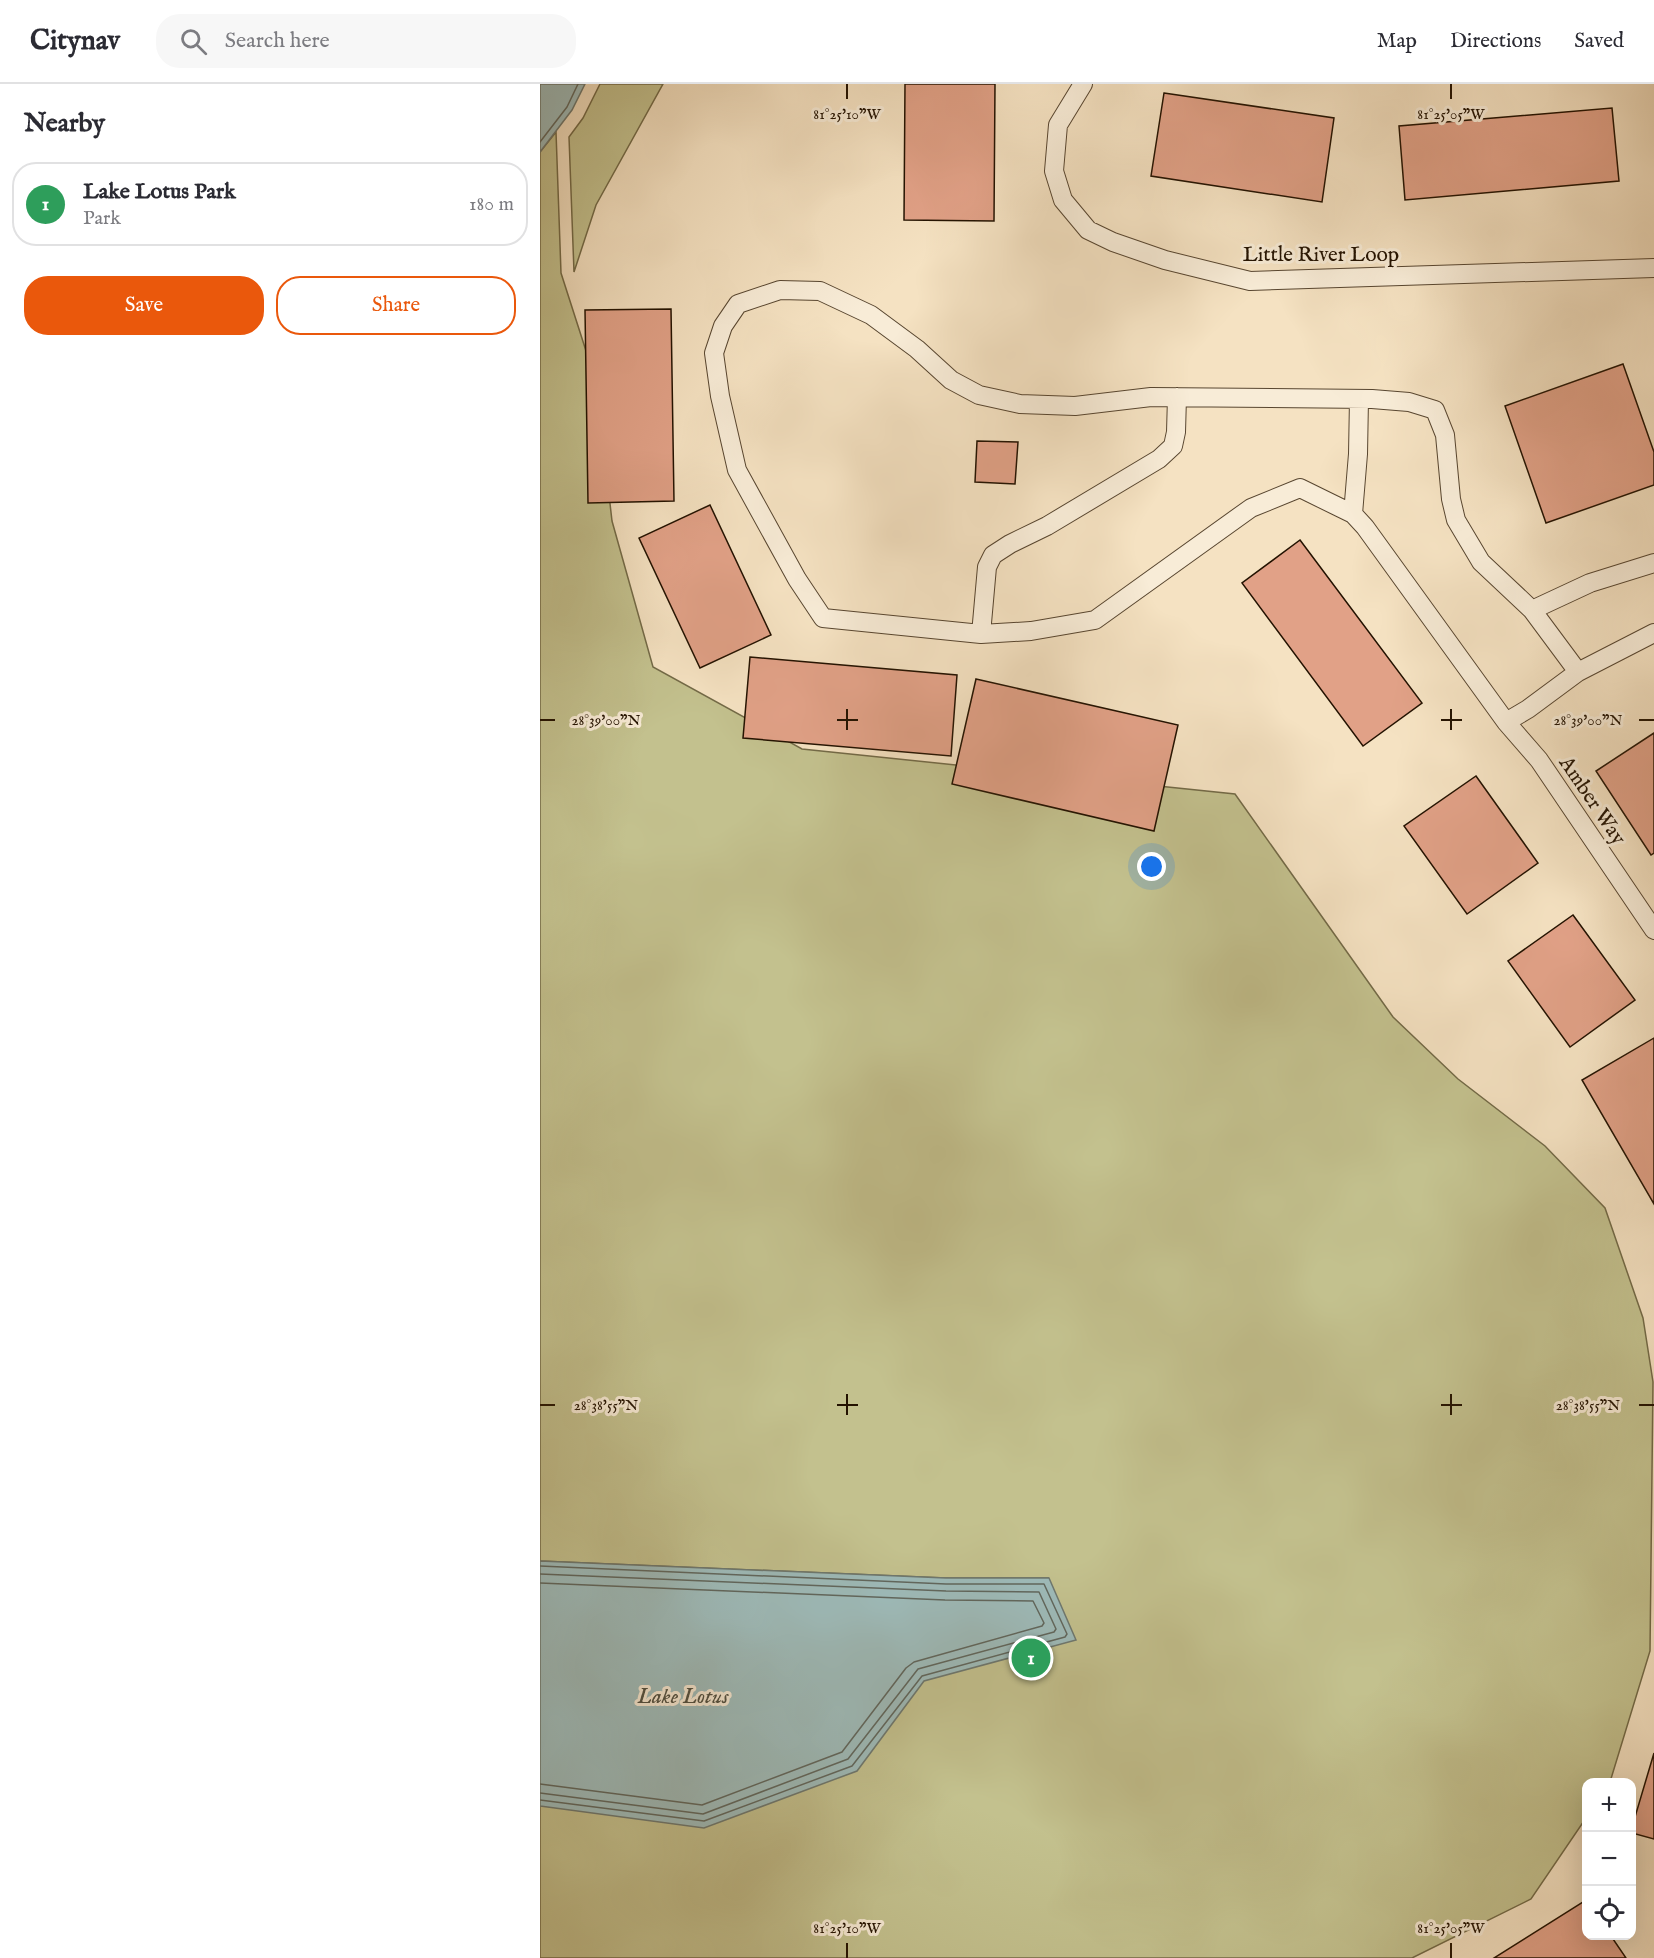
<!DOCTYPE html>
<html lang="en">
<head>
<meta charset="utf-8">
<style>
  body { margin:0; font-family:"IM FELL English",serif; background:#f7f7f7; color:#2b2b33 }
  .controls { position:absolute; right:18px; bottom:18px; display:grid; overflow:hidden; border-radius:12px; box-shadow:0 6px 24px #0002 }
  .controls button { width:54px; height:54px; display:grid; place-items:center; padding:0; border:0; border-bottom:2px solid #e1e1e2; background:#fff; color:#2b2b33; font:30px sans-serif }
  .you { position:absolute; left:612px; top:783px; width:21px; height:21px; margin:-15px; border:4px solid #fff; border-radius:50%; background:#1a73e8; box-shadow:0 0 0 9px #1a73e833 }
  .badge { display:grid; place-items:center; width:39px; height:39px; border-radius:50%; background:#ea580c; color:#fff; font-size:20px; font-weight:700 }
  .pin { position:absolute; translate:-50% -50%; border:3px solid #fff; box-shadow:0 2px 6px #0006 }
  .list { margin:0; padding:0; list-style:none }
  h2 { display:flex; justify-content:space-between; align-items:center; height:78px; margin:0; padding:0 24px; font-size:26px }
  h2 small { font-size:20px; font-weight:400; color:#7c7c81 }
  .list li { display:grid; grid-template-columns:39px 1fr auto; gap:18px; align-items:center; box-sizing:border-box; height:84px; margin:0 12px 12px; padding:0 12px; border:2px solid #e1e1e2; border-radius:24px }
  .list b { display:block; font-size:22px; white-space:nowrap }
  .list p { margin:0; font-size:20px; white-space:nowrap; color:#7c7c81 }
  .list em { font-size:20px; font-style:normal; color:#7c7c81 }
  .actions { display:flex; gap:12px; padding:18px 24px }
  .actions a { flex:1; padding:14px 0; border:2px solid #ea580c; border-radius:24px; text-align:center; font-size:21px; color:#ea580c }
  .actions .main { background:#ea580c; color:#fff }
  .icon { flex:none; width:33px; height:33px; fill:none; stroke:currentColor; stroke-width:2; stroke-linecap:round; stroke-linejoin:round }
  .map { position:relative; flex:none; width:1114px; height:1874px; overflow:hidden }
  header { display:flex; align-items:center; gap:36px; box-sizing:border-box; height:84px; padding:0 30px; background:#fff; border-bottom:2px solid #e1e1e2 }
  header strong { font-size:28px }
  nav { display:flex; gap:33px; margin-inline-start:auto; font-size:21px }
  .search { width:420px; height:54px; background:#f7f7f7; display:flex; align-items:center; gap:15px; box-sizing:border-box; padding:0 21px; border-radius:24px; color:#7c7c81; font-size:22px }
  main { display:flex }
  aside { flex:1; background:#fff }
  .map>svg:first-child { display:block }
  .green { fill:#c3c18e; stroke:#736a47; stroke-width:1.5 }
  .water { fill:#9ebcbb; stroke:#6d7870; stroke-width:1.5 }
  .lines { fill:none; stroke-linecap:round; stroke-linejoin:round }
  .shore { stroke:#60675e; stroke-width:1.5 }
  .building { fill:#e1a187; stroke:#231200; stroke-width:1.5 }
  .lane-casing { stroke:#584630; stroke-width:20 }
  .lane { stroke:#f8ecd7; stroke-width:18 }
  .ticks { fill:none; stroke:#231200; stroke-width:2 }
  .labels { text-anchor:middle; stroke-width:6; stroke-linejoin:round; paint-order:stroke }
  .street-label { font-size:21px; fill:#231200; stroke:#f8ecd7 }
  .water-label { font-size:22px; font-style:italic; fill:#4e4e41; stroke:#f8ecd7 }
  .ticks-label { font-size:15px; text-anchor:middle; fill:#231200; stroke:#f8ecd7; stroke-width:6; stroke-linejoin:round; paint-order:stroke }
</style>
</head>
<body>
<header>
<strong>Citynav</strong>
<div class="search"><svg class="icon" aria-label="search" viewBox="0 0 24 24"><circle cx="10" cy="10" r="6"/><path d="M15 15l6 6"/></svg>Search here</div>
<nav><a>Map</a><a>Directions</a><a>Saved</a></nav>
</header>
<main>
<aside>
<h2>Nearby<small></small></h2>
<ul class="list">
<li><span class="badge" style="background:#2e9e5b">1</span><div><b>Lake Lotus Park</b><p>Park</p></div><em>180 m</em></li>
</ul>
<div class="actions"><a class="main">Save</a><a>Share</a></div>
</aside>
<div class="map">
<svg width="1114" height="1874" viewBox="0 0 1114 1874">
  <rect width="100%" height="100%" fill="#f5e2c2"/>
  <filter id="stains"><feTurbulence type="fractalNoise" baseFrequency=".00333" numOctaves="4"/><feColorMatrix values="0 0 0 0 .2 0 0 0 0 .09 0 0 0 0 .02 0 0 0 .5 -.17"/></filter>
  <radialGradient id="worn" r=".72"><stop offset=".6" stop-color="#630" stop-opacity="0"/><stop offset="1" stop-color="#630" stop-opacity=".3"/></radialGradient>
  <path class="green" d="M60,0h63l-67,121 -22,67 -5,-135 14,-19z
    M16,48l5,141 35,109 16,139 41,146 149,82 433,45 158,223 65,62 87,67 60,62 38,110 10,64 -3,269 -40,131h-24v36l-55,81 -119,59h-872v-379l509,-1h-103l-406,-17v-1409z"/>
  <path class="water" d="M0,0h45l-13,26 -32,42z
    M0,1477l406,17h103l27,62 -152,41 -67,90 -153,57 -164,-22z"/>
  <g class="lines">
    <path class="shore" d="M0,58l27,-35 11,-23
      M0,1482l406,18h98l23,50 -2,3 -143,39 -70,90 -148,55 -164,-21
      M0,1490l406,17 93,1 17,37 -2,3 -136,37 -70,90 -145,55 -163,-21
      M0,1499l405,17 88,1 11,22 -2,3 -128,36 -8,6 -64,84 -140,53 -162,-21"/>
  </g>
  <path class="building" d="M365,0h90l-1,137 -90,-1z
    M624,9l170,25 -12,84 -171,-26z
    M1072,24l7,73 -214,19 -6,-74z
    M131,225l3,192 -86,2 -3,-193z
    M1083,280l31,88v33l-108,38 -41,-117z
    M437,357l41,1 -3,42 -40,-2z
    M170,421l61,130 -71,33 -61,-130z
    M760,456l122,163 -59,43 -121,-163z
    M210,573l207,18 -6,81 -208,-18z
    M436,595l202,46 -24,106 -202,-47z
    M1114,649v120l-3,2 -55,-84z
    M936,692l62,87 -71,51 -63,-88z
    M1033,831l62,85 -65,47 -62,-86z
    M1114,954v166l-72,-124z
    M1114,1669v86l-22,-6v-6z
    M1046,1816v36h25l15,22h-132z"/>
  <g class="lines">
    <defs>
      <path id="lane" d="M543,0l-25,41 -4,46 9,29 25,30 25,12 52,18 85,21 404,-13
        M813,430l5,-60 1,-55
        M992,526l58,-27 64,-20
        M441,550l6,-67 6,-12 17,-11 37,-18 112,-67 14,-13 3,-14 1,-35
        M1038,588l-46,-62 -51,-48 -25,-42 -5,-21 -6,-64 -10,-25 -26,-8 -37,-3 -221,-2 -76,9 -55,-2 -41,-9 -28,-15 -34,-31 -46,-34 -51,-24 -40,-1 -42,14 -15,22 -9,27 6,43 17,74 60,109 26,39 158,16 50,-3 64,-11 156,-112 49,-20 53,26 12,13 141,195 33,38 115,170
        M966,638l22,-13 50,-37 76,-39"/>
    </defs>
    <use href="#lane" class="lane-casing"/>
    <use href="#lane" class="lane"/>
  </g>
  <path class="ticks" d="M307,0v15M911,0v15M307,625v21M911,625v21M0,636h15M297,636h21M901,636h21M1099,636h15M307,1310v21M911,1310v21M0,1321h15M297,1321h21M901,1321h21M1099,1321h15M307,1859v15M911,1859v15"/>
  <g class="labels">
    <g class="street-label">
      <text x="781" y="177">Little River Loop</text>
      <text transform="translate(1053 716) rotate(56)" y="7">Amber Way</text>
    </g>
    <g class="water-label">
      <text x="143" y="1619">Lake Lotus</text>
    </g>
  </g>
  <g class="ticks-label">
    <text x="307" y="35">81°25'10"W</text>
    <text x="911" y="35">81°25'05"W</text>
    <text x="66" y="641">28°39'00"N</text>
    <text x="1048" y="641">28°39'00"N</text>
    <text x="66" y="1326">28°38'55"N</text>
    <text x="1048" y="1326">28°38'55"N</text>
    <text x="307" y="1849">81°25'10"W</text>
    <text x="911" y="1849">81°25'05"W</text>
  </g>
  <rect width="100%" height="100%" filter="url(#stains)"/>
  <rect width="100%" height="100%" fill="url(#worn)"/>
</svg>
<div class="controls">
<button>+</button>
<button>−</button>
<button><svg class="icon" aria-label="locate" viewBox="0 0 24 24"><circle cx="12" cy="12" r="6"/><path d="M12 2v4M12 18v4M2 12h4M18 12h4"/></svg></button>
</div>
<div class="you"></div>
<div class="pin badge" style="left:491px;top:1574px;background:#2e9e5b">1</div>
</div>
</main>
</body>
</html>
